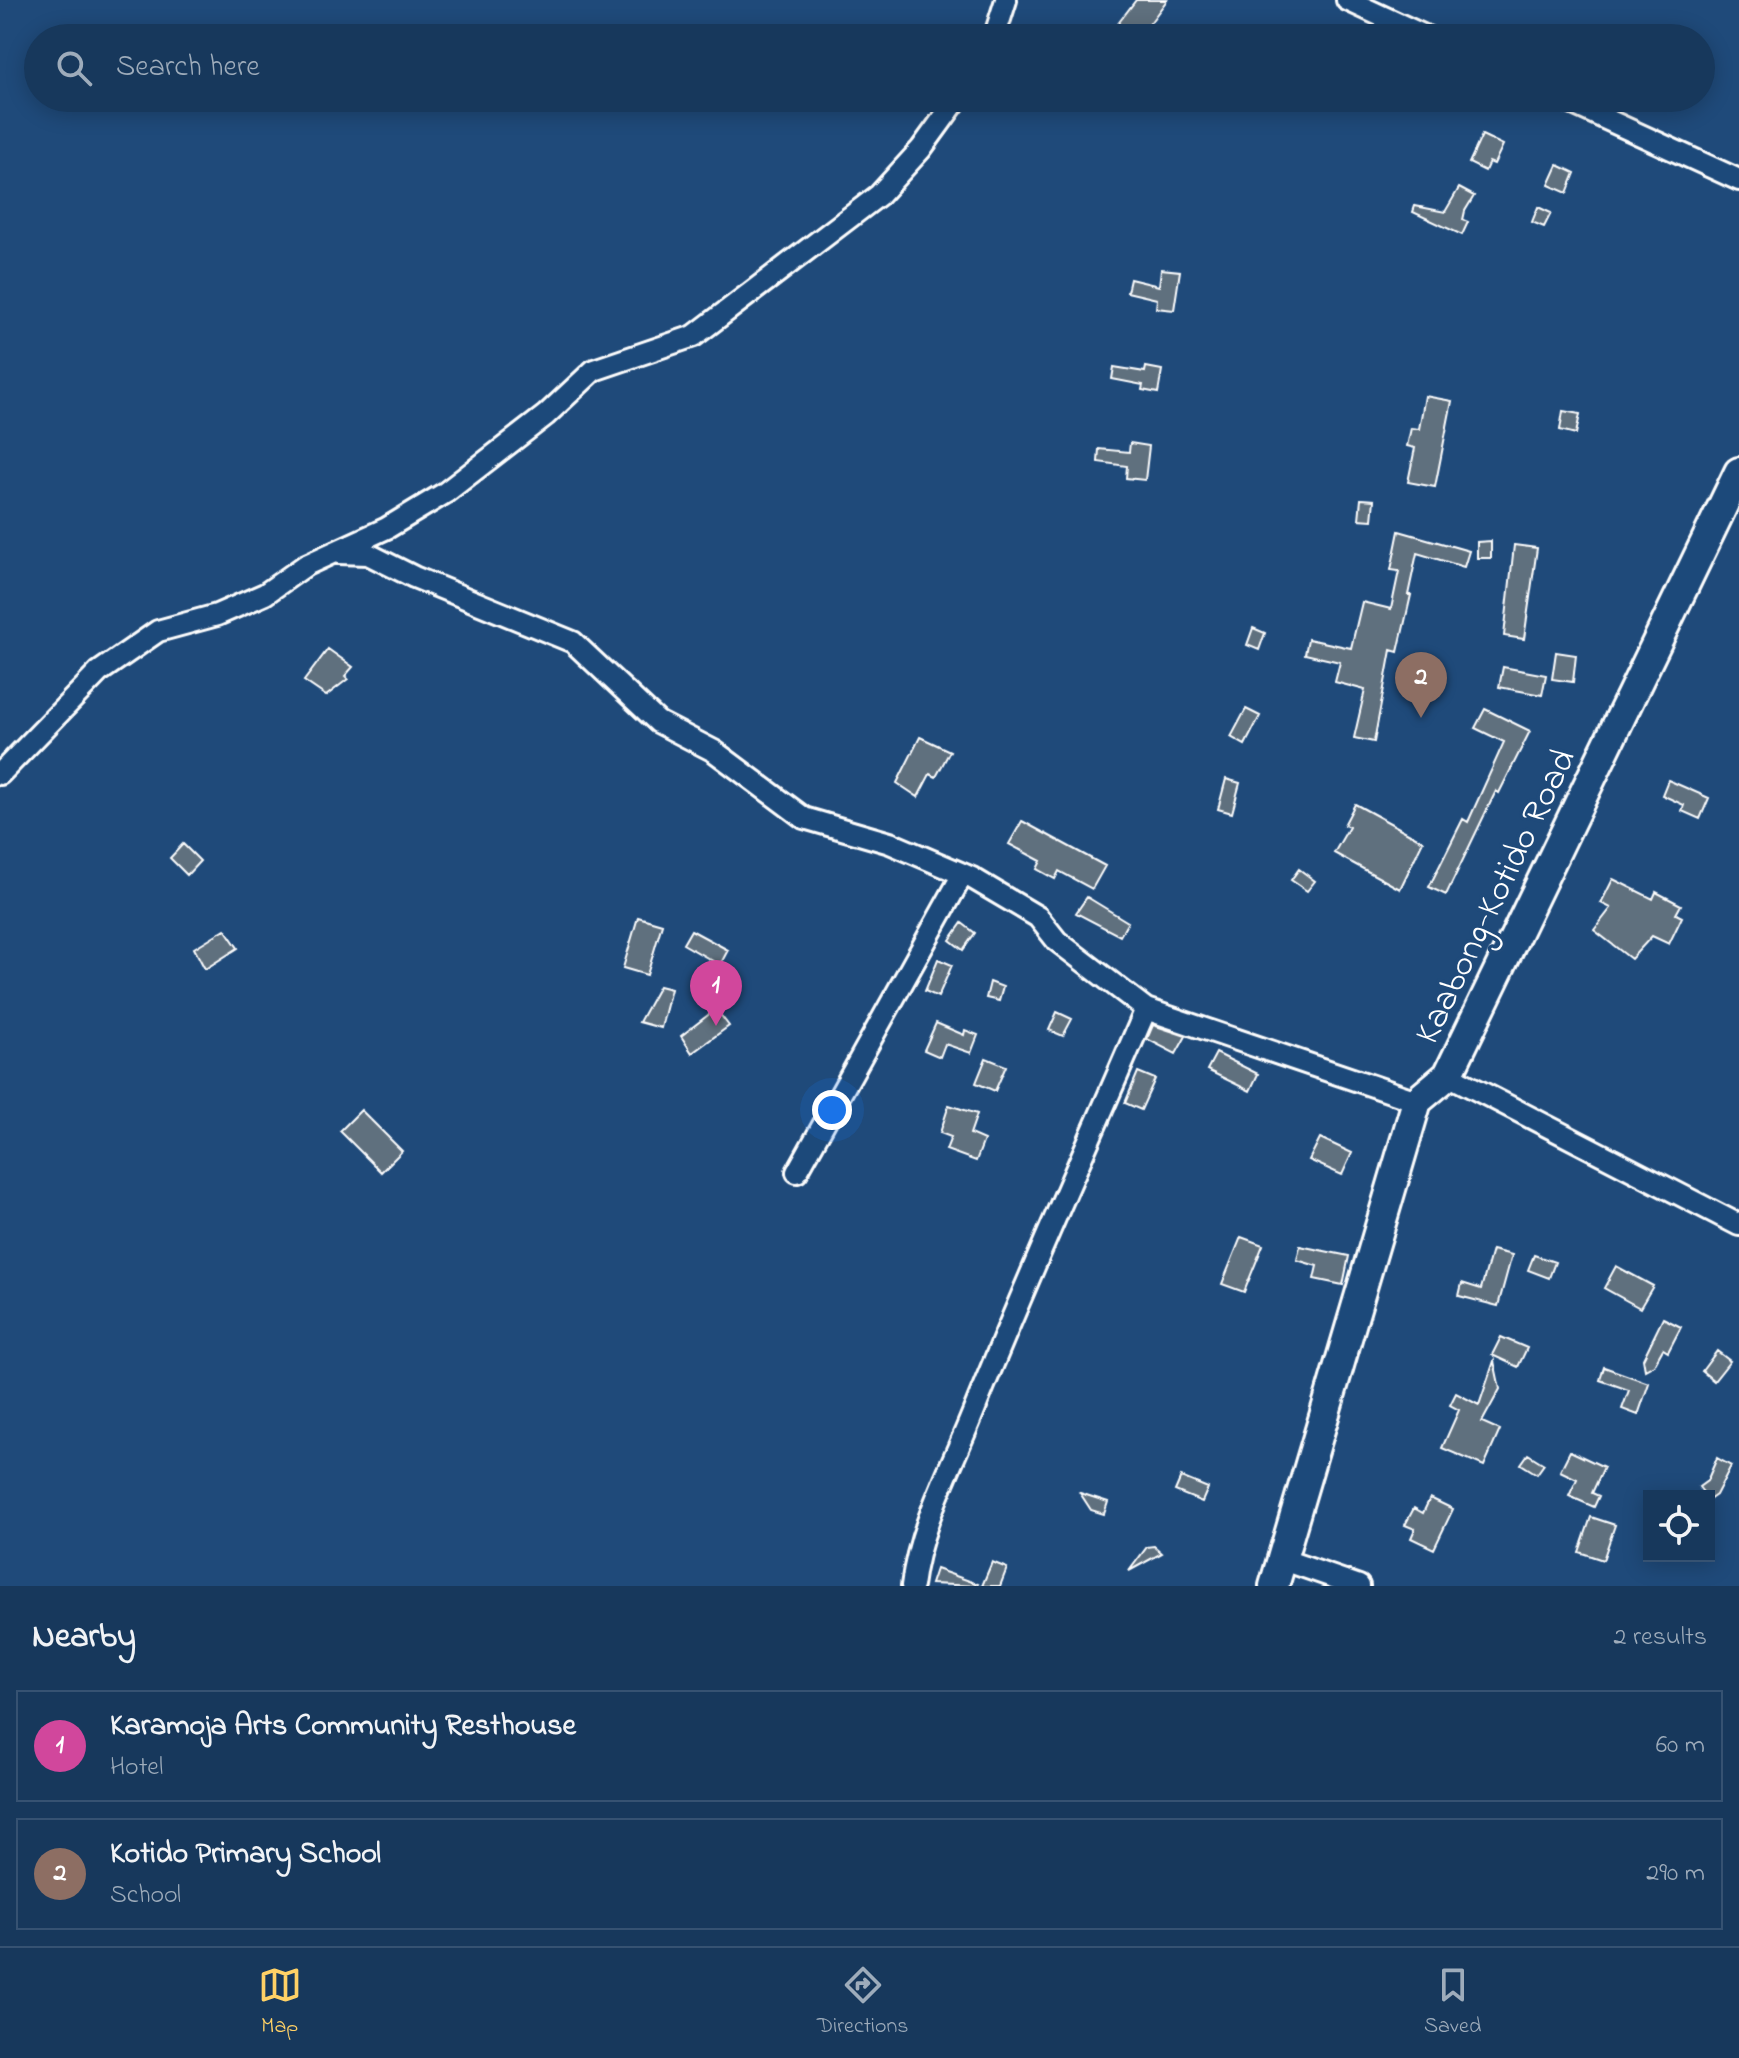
<!DOCTYPE html>
<html lang="en">
<head>
<meta charset="utf-8">
<style>
  body { margin:0; font-family:"Indie Flower",sans-serif; background:#244365; color:#f1f3f6 }
  .controls { position:absolute; right:24px; bottom:24px; display:grid; overflow:hidden; border-radius:0px; box-shadow:0 4px 20px #0003 }
  .controls button { width:72px; height:72px; display:grid; place-items:center; padding:0; border:0; border-bottom:2px solid #365272; background:#17385c; color:#f1f3f6; font:40px sans-serif }
  .you { position:absolute; left:832px; top:1110px; width:28px; height:28px; margin:-20px; border:6px solid #fff; border-radius:50%; background:#1a73e8; box-shadow:0 0 0 12px #1a73e833 }
  .badge { display:grid; place-items:center; width:52px; height:52px; border-radius:50%; background:#ffd166; color:#fff; font-size:26px; font-weight:700 }
  .pin { position:absolute; translate:-50% -66px; filter:drop-shadow(0 2px 4px #0008) }
  .pin::after { content:''; position:absolute; top:42px; width:28px; height:24px; background:inherit; clip-path:polygon(0 0,100% 0,50% 100%) }
  .list { margin:0; padding:0; list-style:none }
  h2 { display:flex; justify-content:space-between; align-items:center; height:104px; margin:0; padding:0 32px; font-size:34px }
  h2 small { font-size:26px; font-weight:400; color:#9eacbb }
  .list li { display:grid; grid-template-columns:52px 1fr auto; gap:24px; align-items:center; box-sizing:border-box; height:112px; margin:0 16px 16px; padding:0 16px; border:2px solid #365272; border-radius:0px }
  .list b { display:block; font-size:30px; white-space:nowrap }
  .list p { margin:0; font-size:26px; white-space:nowrap; color:#9eacbb }
  .list em { font-size:26px; font-style:normal; color:#9eacbb }
  .icon { flex:none; width:44px; height:44px; fill:none; stroke:currentColor; stroke-width:2; stroke-linecap:round; stroke-linejoin:round }
  .map { position:relative; flex:none; width:1739px; height:1586px; overflow:hidden }
  .search { position:absolute; background:#17385c; box-shadow:0 4px 20px #0003; left:24px; right:24px; top:24px; height:88px; display:flex; align-items:center; gap:20px; box-sizing:border-box; padding:0 28px; border-radius:44px; color:#9eacbb; font-size:30px }
  .sheet { height:360px; background:#17385c }
  nav { display:flex; justify-content:space-around; align-items:center; box-sizing:border-box; height:112px; border-top:2px solid #365272; background:#17385c; font-size:22px; color:#9eacbb }
  nav a { display:grid; justify-items:center; gap:4px }
  nav .on { color:#ffd166 }
  .map>svg:first-child { display:block }
  .building { fill:#5e6f7e; stroke:#fff; stroke-width:2 }
  .lines { fill:none; stroke-linecap:round; stroke-linejoin:round }
  .minor-casing { stroke:#fff; stroke-width:26 }
  .secondary-casing { stroke:#fff; stroke-width:34 }
  .minor { stroke:#1f4a7a; stroke-width:20 }
  .secondary { stroke:#1f4a7a; stroke-width:28 }
  .labels { text-anchor:middle; stroke-width:7; stroke-linejoin:round; paint-order:stroke }
  .street-label { font-size:36px; fill:#fff; stroke:#1f4a7a }
</style>
</head>
<body>
<div class="map">
<svg width="1739" height="1586" viewBox="0 0 1739 1586">
  <rect width="100%" height="100%" fill="#1f4a7a"/>
  <filter id="ink" filterUnits="userSpaceOnUse"><feTurbulence type="fractalNoise" baseFrequency=".0125" numOctaves="2"/><feDisplacementMap in="SourceGraphic" scale="16" xChannelSelector="R" yChannelSelector="G"/><feConvolveMatrix kernelMatrix="1 2 1 2 8 2 1 2 1" color-interpolation-filters="sRGB"/></filter>
  <g filter="url(#ink)">
    <path class="building" d="M1136,0h31l-28,38h-32z
      M1482,135l21,10 -9,19 -5,-2 -4,9 -16,-8z
      M1558,165l17,8 -8,20 -18,-8z
      M1459,188l15,8 -9,15 -2,9 5,2 -6,13 -49,-23 2,-6 30,6z
      M1538,207l13,6 -7,14 -12,-5z
      M1161,269l19,2 -6,39 -18,-2 1,-9 -30,-7 3,-13 29,7z
      M1114,367l31,5 1,-5 16,3 -4,23 -16,-3 1,-5 -31,-6z
      M1425,396l27,5 -17,86 -27,-5 7,-34 -8,-2 4,-18 8,1z
      M1563,411l17,3 -4,20 -16,-4z
      M1130,443l19,3 -4,34 -19,-2 1,-12 -29,-4 1,-13 30,3z
      M1361,499l13,1 -2,20 -13,-1z
      M1399,531l70,20 -5,16 -47,-14 -9,42h3l-13,57 -7,-2 -17,92 -20,-4 11,-48 -30,-8 5,-20 -35,-8 3,-15 43,9 11,-46 29,7 8,-38 -8,-1z
      M1491,541v17h-14v-16z
      M1514,545l23,3 -13,91 -20,-3z
      M1253,628l12,5 -6,17 -12,-5z
      M328,649l25,18 -8,9 3,3 -22,17 -22,-15z
      M1556,652l20,3 -3,27 -21,-3z
      M1503,667l43,8 -4,20 -43,-8z
      M1246,709l14,7 -15,29 -14,-8z
      M1485,709l45,22 -31,62 -3,-2 -50,104 -17,-8 34,-68 5,3 36,-80 -29,-14z
      M920,737l30,14 -14,26 -6,-3 -12,23 -21,-14z
      M1226,779l14,4 -8,30 -14,-4z
      M1668,780l41,18 -9,21 -18,-8 2,-6 -22,-10z
      M1355,804l68,37 -23,48 -66,-36 15,-26 -5,-2z
      M1022,821l83,45 -13,23 -33,-18 -4,8 -18,-10 4,-8 -32,-17z
      M183,844l17,17 -13,14 -17,-17z
      M1299,869l16,12 -8,10 -16,-11z
      M1613,879l40,20 3,-7 25,13 -5,9 6,3 -13,27 -17,-8 -21,23 -37,-29 17,-22 -10,-5z
      M1087,897l41,25 -8,14 -44,-23z
      M638,917l24,7 -15,51 -24,-7z
      M962,923l13,10 -12,17 -13,-10z
      M225,929l13,19 -33,21 -11,-21z
      M691,930l37,20 -8,15 -37,-21z
      M938,959l14,6 -14,32 -13,-6z
      M990,982l13,5 -4,14 -13,-3z
      M659,986l12,3 -10,39 -22,-6z
      M716,1009l13,17 -37,27 -11,-17z
      M1057,1012l15,7 -9,17 -14,-6z
      M936,1023l28,12 1,-5 13,5 -7,18 -26,-9 -5,13 -16,-7z
      M1153,1025l33,11 -10,18 -29,-15z
      M1216,1053l42,21 -8,17 -43,-21z
      M986,1058l20,8 -11,25 -19,-8z
      M1138,1072l17,7 -14,31 -16,-7z
      M949,1105l28,9 -7,20 14,6 -8,21 -30,-11 5,-13 -11,-4z
      M361,1110l41,41 -21,21 -41,-41z
      M1320,1138l32,15 -10,22 -33,-15z
      M1241,1237l22,8 -19,47 -22,-8z
      M1300,1246l49,10 -6,29 -29,-6 3,-13 -20,-6z
      M1492,1250l20,5 -14,51 -39,-10 3,-13 19,6z
      M1534,1255l21,7 -6,16 -21,-8z
      M1616,1266l37,20 -13,22 -36,-20z
      M1663,1318l18,9 -13,25 -5,-3 -9,16 -9,5 -2,-11z
      M1501,1337l26,11 -9,19 -26,-12z
      M1717,1351l13,10 -16,20 -12,-10z
      M1494,1361l6,28 -18,33 18,8 -16,36 -42,-18 17,-38 -9,-5 6,-12 23,12z
      M1604,1367l45,16 -11,32 -16,-6 7,-19 -29,-10z
      M1570,1451l34,16 -12,26 7,3 -5,11 -25,-11 8,-17 -17,-8z
      M1528,1454l16,10 -7,10 -16,-10z
      M1717,1458l14,8 -15,29 -7,5 -10,-13 8,-6z
      M1181,1477l27,11 -6,14 -27,-11z
      M1080,1493l28,9 -4,12 -13,-4z
      M1430,1498l23,11 -19,40 -23,-11 4,-9 -10,-4 9,-17 9,5z
      M1591,1517l24,8 -12,35 -24,-8z
      M1154,1546l8,7 -33,18 18,-24z
      M992,1562l15,6 -7,18h-18z
      M936,1569l42,15 -1,2 -46,-2z"/>
    <g class="lines">
      <defs>
        <path id="minor" d="M1347,0l82,38
          M994,38l12,-38
          M1560,98l179,82
          M338,553l30,1 46,23 159,65 85,80 56,29 90,67 86,25 82,35 66,39 19,24 89,68
          M0,774l99,-102 59,-41 59,-16 48,-21 41,-29 81,-37 58,-35 101,-78 48,-45 100,-34 185,-141 42,-46 37,-51
          M1448,1075l291,150
          M797,1172l166,-298
          M1284,1560l75,26
          M912,1586c7,-59 39,-118 61,-173 54,-135 115,-269 173,-404l271,92"/>
        <path id="secondary" d="M1274,1586l143,-485 31,-26 291,-603"/>
      </defs>
      <use href="#minor" class="minor-casing"/>
      <use href="#secondary" class="secondary-casing"/>
      <use href="#minor" class="minor"/>
      <use href="#secondary" class="secondary"/>
    </g>
  </g>
  <g class="labels">
    <g class="street-label">
      <text transform="translate(1493 895) rotate(-64)" y="13">Kaabong-Kotido Road</text>
    </g>
  </g>
</svg>
<div class="controls">
<button><svg class="icon" aria-label="locate" viewBox="0 0 24 24"><circle cx="12" cy="12" r="6"/><path d="M12 2v4M12 18v4M2 12h4M18 12h4"/></svg></button>
</div>
<div class="you"></div>
<div class="pin badge" style="left:716px;top:1026px;background:#d1479c">1</div>
<div class="pin badge" style="left:1421px;top:718px;background:#8d6e63">2</div>
<div class="search"><svg class="icon" aria-label="search" viewBox="0 0 24 24"><circle cx="10" cy="10" r="6"/><path d="M15 15l6 6"/></svg>Search here</div>
</div>
<section class="sheet">
<h2>Nearby<small>2 results</small></h2>
<ul class="list">
<li><span class="badge" style="background:#d1479c">1</span><div><b>Karamoja Arts Community Resthouse</b><p>Hotel</p></div><em>60 m</em></li>
<li><span class="badge" style="background:#8d6e63">2</span><div><b>Kotido Primary School</b><p>School</p></div><em>290 m</em></li>
</ul>
</section>
<nav>
<a class="on"><svg class="icon" aria-label="map" viewBox="0 0 24 24"><path d="M3 6l6-2 6 2 6-2v14l-6 2-6-2-6 2zM9 4v14M15 6v14"/></svg>Map</a>
<a><svg class="icon" aria-label="directions" viewBox="0 0 24 24"><path d="M12 3l9 9-9 9-9-9zM9 14v-3h6M13 9l2 2-2 2"/></svg>Directions</a>
<a><svg class="icon" aria-label="saved" viewBox="0 0 24 24"><path d="M7 4h10v16l-5-4-5 4z"/></svg>Saved</a>
</nav>
</body>
</html>
